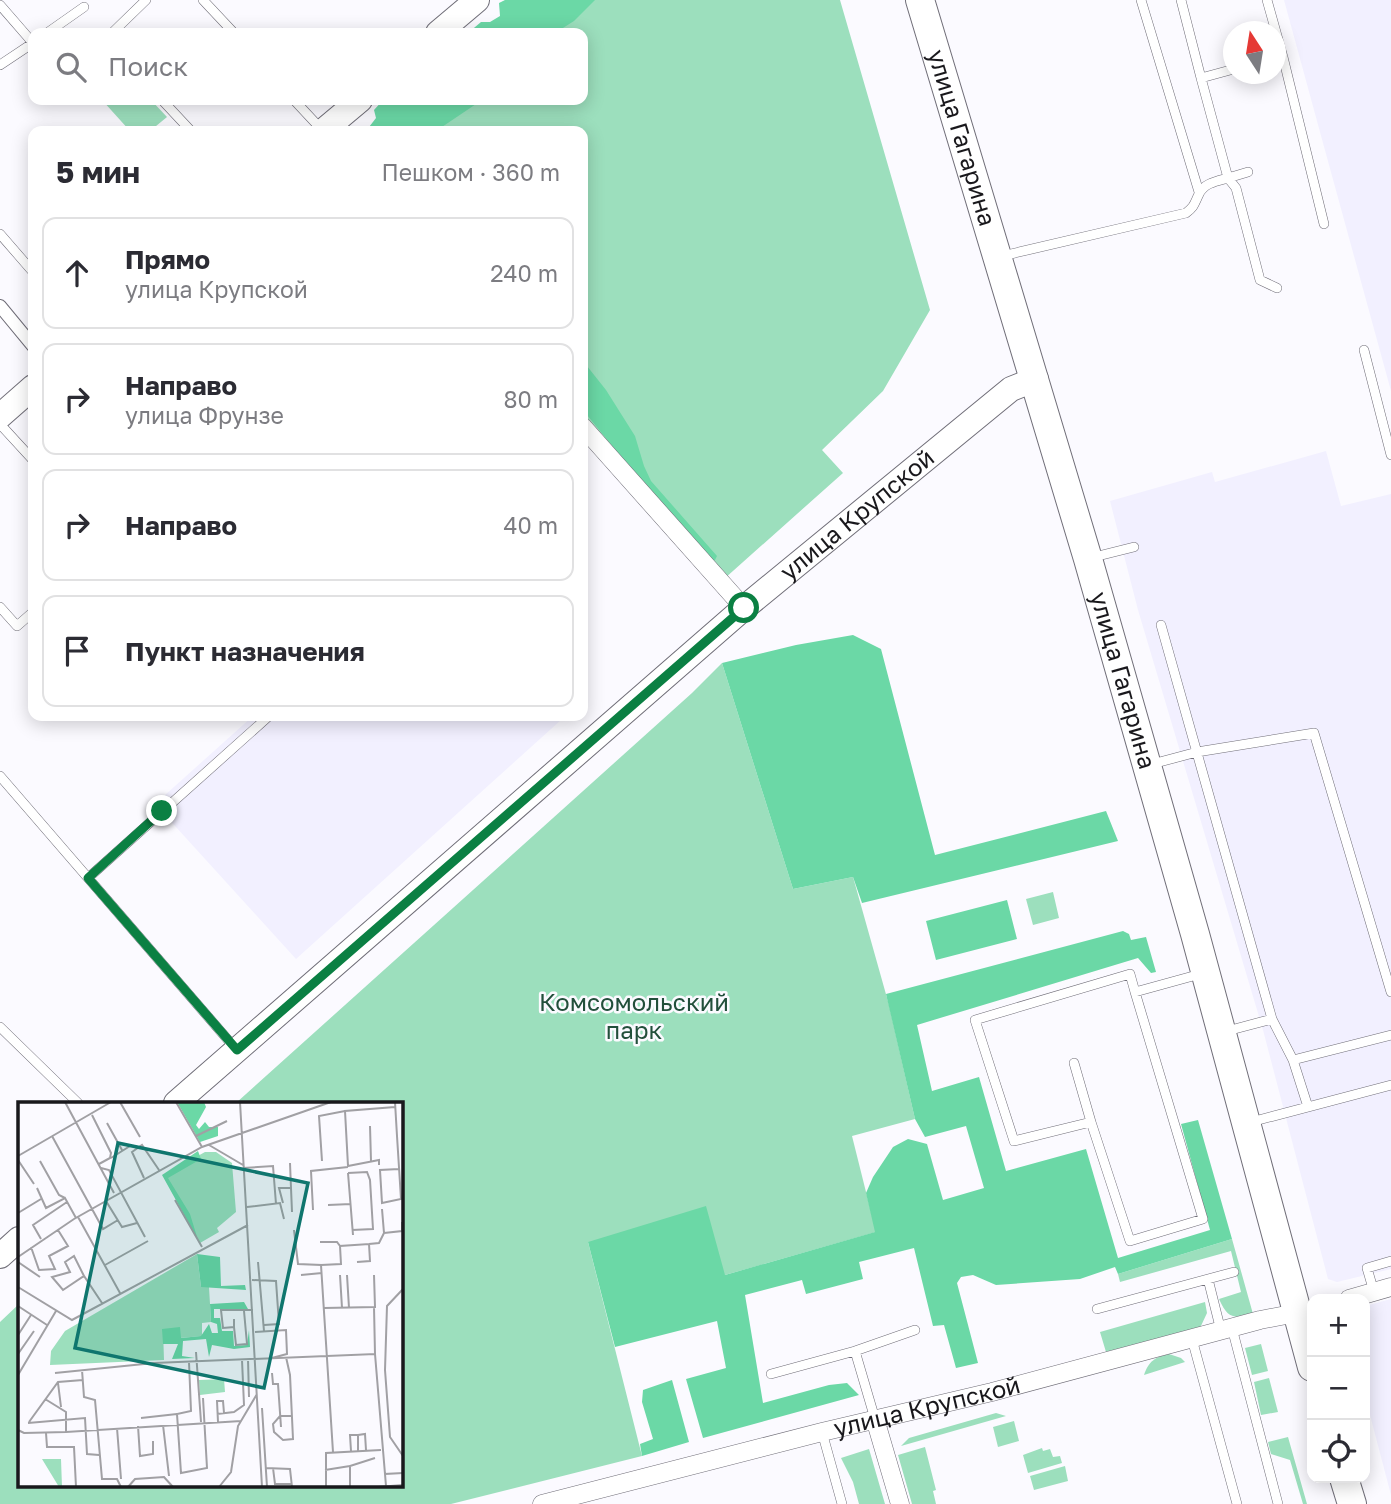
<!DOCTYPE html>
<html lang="ru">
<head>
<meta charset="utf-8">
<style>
  body { margin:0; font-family:"Golos Text",sans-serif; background:#f7f7f7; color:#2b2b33 }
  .controls { position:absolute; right:21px; bottom:21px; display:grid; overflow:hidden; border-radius:14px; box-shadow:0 4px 18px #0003 }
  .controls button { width:63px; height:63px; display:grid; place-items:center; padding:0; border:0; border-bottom:2px solid #e1e1e2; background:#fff; color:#2b2b33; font:35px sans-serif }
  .compass { position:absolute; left:1223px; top:21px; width:63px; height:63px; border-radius:50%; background:#fff; box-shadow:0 4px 18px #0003; rotate:348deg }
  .stop { position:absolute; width:21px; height:21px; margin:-16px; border:5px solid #0b8043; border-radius:50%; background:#fff }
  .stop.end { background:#0b8043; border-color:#fff; box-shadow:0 2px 7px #0008 }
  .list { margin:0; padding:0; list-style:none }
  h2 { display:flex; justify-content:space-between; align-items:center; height:91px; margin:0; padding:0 28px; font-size:30px }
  h2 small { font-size:23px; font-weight:400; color:#7c7c81 }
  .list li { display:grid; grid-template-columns:46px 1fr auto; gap:21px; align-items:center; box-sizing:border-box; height:112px; margin:0 14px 14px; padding:0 14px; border:2px solid #e1e1e2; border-radius:14px }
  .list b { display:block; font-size:26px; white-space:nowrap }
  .list p { margin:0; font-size:23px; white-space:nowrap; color:#7c7c81 }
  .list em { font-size:23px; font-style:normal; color:#7c7c81 }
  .icon { flex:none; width:38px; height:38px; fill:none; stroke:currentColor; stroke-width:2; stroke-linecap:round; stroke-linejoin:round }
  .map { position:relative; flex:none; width:1391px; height:1504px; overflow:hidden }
  .search { position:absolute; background:#fff; box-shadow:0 4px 18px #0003; left:28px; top:28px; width:560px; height:77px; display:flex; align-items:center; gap:18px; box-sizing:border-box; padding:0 24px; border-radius:14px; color:#7c7c81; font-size:26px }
  .panel { position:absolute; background:#fff; box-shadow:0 4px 18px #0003; left:28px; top:126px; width:560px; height:595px; border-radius:14px }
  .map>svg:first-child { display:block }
  .built { fill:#f2f0ff }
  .green { fill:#9cdfbd }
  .forest { fill:#6bd8a6 }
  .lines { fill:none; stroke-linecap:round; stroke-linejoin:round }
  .service-casing { stroke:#706e78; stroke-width:10 }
  .pedestrian-casing { stroke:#706e78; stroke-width:14 }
  .minor-casing { stroke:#706e78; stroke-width:19 }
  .secondary-casing { stroke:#706e78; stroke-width:26 }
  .primary-casing { stroke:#706e78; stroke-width:30 }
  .service { stroke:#fff; stroke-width:9 }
  .pedestrian { stroke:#fff; stroke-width:12 }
  .minor { stroke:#fff; stroke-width:18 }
  .secondary { stroke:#fff; stroke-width:24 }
  .primary { stroke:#fff; stroke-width:28 }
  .route { stroke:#0b8043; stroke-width:9 }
  .labels { text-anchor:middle; stroke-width:5; stroke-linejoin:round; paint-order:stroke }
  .street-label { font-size:24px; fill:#19181c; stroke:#fbfaff }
  .park-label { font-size:24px; fill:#224f3b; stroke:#fbfaff }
  .inset-road { fill:none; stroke:#a1a0a4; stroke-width:2 }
  .view { fill:#0f766e; fill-opacity:0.15; stroke:#0f766e; stroke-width:3.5 }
  .inset-edge { fill:none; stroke:#19181c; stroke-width:3.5 }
</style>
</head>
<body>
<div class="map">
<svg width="1391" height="1504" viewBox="0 0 1391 1504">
  <rect width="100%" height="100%" fill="#fbfaff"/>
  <path class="built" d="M1284,0h107v391l-68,-248z
    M1326,451l15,55 50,-12v775l-54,13 -9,-3 -65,-249 -125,-420 -28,-109 102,-29 3,10z
    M253,716h304l4,4 -265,239 -141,-155z
    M1391,1299v196l-26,-99v-90z"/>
  <path class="green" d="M545,0h295l90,310 -47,81 -61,59 21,23 -119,106 -141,-162v-286h-190l37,-31h153v-67h-76z
    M102,100h49l16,17 -17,14h-20z
    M722,663l71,226 60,-12 36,128 26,114 -63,17 24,96 -151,43 -137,-33 54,214 -191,48h-451v-182l19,-18v181h382v-382h-165l456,-410z
    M1053,892l6,26 -26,7 -7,-26z
    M1232,1239l21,75c-19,5 -25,5 -34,-15l22,-7 -10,-41 -111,31 -2,-8z
    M1205,1302l2,11 -7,15 -94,24 -6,-20z
    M1261,1344l7,27 -16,4 -7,-27z
    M1169,1354l12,4 4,4 -41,13c5,-14 11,-18 25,-21z
    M1269,1378l9,34 -17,3 -7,-33z
    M996,1413l10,3 -105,30 8,-8z
    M1014,1421l5,20 -21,6 -5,-20z
    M1288,1437l19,67h-4l-13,-44 -19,-6 -3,-12z
    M925,1447l11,43 -3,1 3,13h-24l-14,-49z
    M1042,1448l1,3 7,-2 3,8 7,-1 2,7 -34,10 -5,-18z
    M869,1449l16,55h-26l-6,-22 -12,-24z
    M1065,1466l3,15 -34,9 -4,-14z"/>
  <path class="forest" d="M505,0h90l-21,21 -19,12h-87l13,-11h9l10,-6 -1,-13z
    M383,100h99l-46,31h-70l10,-13 -2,-8z
    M583,361l23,29 29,46 9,30 7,15 66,75 -2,4 -9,2 -123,-152z
    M853,635l28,14 54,206 171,-44 12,30 -256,62 -9,-26 -60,12 -71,-226 74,-18z
    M1007,900l10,39 -81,21 -10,-39z
    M1123,931l6,3 2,6 15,-3 10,35 -5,1 -13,-15 -221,67 15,66 47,-14 27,94 80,-22 32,109 92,-28 -29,-106 17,-4 34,119 -114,35 -3,-7 -35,12 -84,6 -23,-10 -12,2 -4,6 21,80 -22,5 -12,-43 -11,1 -19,-78 -55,14 4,17 -57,15 -4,-14 -57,15 18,108 66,-18 18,-2 12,12 -156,43 -17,-59 40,-11 -9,-47 -102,26 -27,-105 118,-36 19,69 150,-43 -9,-39 7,-16 20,-30 15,-8 19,5 16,56 41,-12 -18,-62 -41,11 -10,-18 -29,-125z
    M672,1380l17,62 -47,14 -2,-12 13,-5 -11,-37 1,-12z"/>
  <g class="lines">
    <defs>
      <path id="service" d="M203,0l31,33
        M1141,0l58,192
        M1181,0l20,78
        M1267,0l16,57 -7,2
        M0,5l33,38
        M47,33l37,-26
        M112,33l34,-33
        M1283,57l41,167
        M0,65l33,-22
        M1234,69l-33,9 27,100 20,-6
        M162,100l29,31
        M294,100l28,30
        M0,234l33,38
        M1002,256l184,-43c9,-7 8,-9 13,-19 5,-11 18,-13 29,-16l8,10 24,92 17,8
        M1364,350l27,105
        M0,424l33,36
        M1090,558l44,-11
        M0,607l17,19 16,-14
        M1161,625l111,394 21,41 15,47
        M1152,764l45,-12 117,-19 77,259
        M0,776l235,272
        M88,878l181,-162
        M0,1027l78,76
        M1227,1031l45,-12
        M1293,1060l98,-25
        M1074,1063l17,59 -77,19 -39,-121 155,-46 5,18 69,-19
        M1091,1122l39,119 73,-22 -68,-227
        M1251,1122l140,-37
        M1208,1279l13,52
        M1374,1292l-7,-24 24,-7
        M1097,1309l137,-37
        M1232,1328l46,176
        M1192,1339l45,165
        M855,1351l20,68
        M771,1374l84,-23 60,-21
        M822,1432l20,72"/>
      <path id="pedestrian" d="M0,306l33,40"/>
      <g id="minor">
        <path d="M583,427l161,181"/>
        <path d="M1349,1299l42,-12"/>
        <path d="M875,1419l25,85"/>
        <path id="s1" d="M542,1504l280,-72 170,-40 268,-72 52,-10"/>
      </g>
      <g id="secondary">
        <path d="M438,33l39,-33"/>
        <path d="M323,131l37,-31"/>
        <path d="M0,416l33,-29"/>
        <path id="s2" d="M176,1103l568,-495 267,-219 25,-10"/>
        <path d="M0,1256l19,-17"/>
      </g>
      <g id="primary">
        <path id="s3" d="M920,0l168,559 107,375 117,433"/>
        <path d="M1344,1478l8,26"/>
      </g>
    </defs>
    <use href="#service" class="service-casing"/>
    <use href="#pedestrian" class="pedestrian-casing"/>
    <use href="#minor" class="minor-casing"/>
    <use href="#secondary" class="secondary-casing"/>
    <use href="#primary" class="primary-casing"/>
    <use href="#service" class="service"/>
    <use href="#pedestrian" class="pedestrian"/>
    <use href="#minor" class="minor"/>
    <use href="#secondary" class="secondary"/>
    <use href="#primary" class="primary"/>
  </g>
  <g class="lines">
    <path class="route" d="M162,811l-74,67 149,172 507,-442"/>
  </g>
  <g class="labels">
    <g class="street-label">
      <text dy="8" stroke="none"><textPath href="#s3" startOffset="144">улица Гагарина</textPath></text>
      <text dy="8" stroke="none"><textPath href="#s2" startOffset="900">улица Крупской</textPath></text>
      <text dy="8" stroke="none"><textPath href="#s3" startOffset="710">улица Гагарина</textPath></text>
      <text dy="8" stroke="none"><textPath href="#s1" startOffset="397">улица Крупской</textPath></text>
    </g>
    <g class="park-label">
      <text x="634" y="1011">Комсомольский<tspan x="634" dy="28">парк</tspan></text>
    </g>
  </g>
  <g transform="translate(18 1102)">
    <rect width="385" height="385" fill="#fbfaff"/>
    <path d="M187,50h11l16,11 4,49 -19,16 2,4 -19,11 -37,-68zM179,152l4,33h8l1,17 1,18 -9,1v13l-22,2 -17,-9 1,31 -114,5 1,-14 14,-20zM206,277l1,13 -25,3 -1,-15zM24,357h19l1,28h-3z" fill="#9cdfbd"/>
    <path d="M159,0h27l2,5 -10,18 3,4 6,-7 4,5h9v9l-18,6zM180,49l3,8 -33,19 22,36 8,26 -36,-65zM179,152l23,3 1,29 24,-1 1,5 -45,-3zM226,200l4,7h-34v9h6l2,13h11l1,15 13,-1 2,-15 1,17 -16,2 -22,-4 -3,12 -3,-18 -23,2 -1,15 13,2 -23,1 6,-15h-15l-1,-15 18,-2 1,11 20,-2 8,-12 3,9h6l-1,-9 -6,-2 -1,-18z" fill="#6bd8a6"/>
    <path class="inset-road" d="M47,0l49,91M102,0l20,35M158,0l26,45M222,0l22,385M377,0l2,34 4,63 -19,4 -2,-33 19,-1M74,13l19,38 -1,5 -11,6M89,21l15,27M352,24l1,35M34,34l51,93 15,-9M178,34l31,-15M191,43l34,20M0,54l93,-54M93,56l19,-12M0,58l16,24M22,59l19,34 6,3M304,59l-3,-45 26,-5M361,63v-5l-31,6 -3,-55 50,-4M83,66l8,2 36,67M225,66l30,-2 3,38M330,71l19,-1 3,8 3,49 -21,1M330,71l5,62M126,76l-12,-26 10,-7 17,25M19,86l9,20 19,-10 11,20M273,86l1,24M157,98l27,47M88,99l16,26 15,-4M265,101l-4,-15h12l-1,-25M310,103l23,-1M229,105l33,-4 4,16M295,108l-2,-39 37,-4M0,111l23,-14M60,115l42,76M276,128l4,34 23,1 12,187M366,131l18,-2v-9M23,137l-8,-14 34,-23M302,140h17l3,4M351,142l10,-1 5,-10 -2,-24M13,145l8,23 16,-1 -6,-13 19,-10 -10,-16M0,155l56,-38 128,-72 129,-45M0,160l22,15M240,160l6,69M87,163l43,-24M303,163l20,-1 -1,-18 29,-2 1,17 -13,1M283,173l21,-2M322,173l2,33M329,173l2,33M66,174l-10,-20 -9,6 5,10 -18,5 11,13 21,-14 18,27M234,178l24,1 3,43 -15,1M0,185l54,33 176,-95M385,187l-16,17 -2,64 5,67 13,19M0,204l29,19M356,205l1,47M306,206l51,-1 -1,-32M216,217v8l-11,1 -2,-18h32M216,225l2,18 11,-1 -3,-33M237,230l31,-2 1,24 -19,5M0,233l13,-20M178,250l5,70M0,252l16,-23M268,255l4,18 3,64 -10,1 -9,-8 -1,-8 7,-8h12M230,257l1,38M171,260l2,49 -14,3 4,59 26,-5 -4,-70M64,268l2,27 11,3 7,79h15l4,8M37,271l99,-10 221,-9 10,120M254,271l1,11h5l3,43M0,273l38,-64M40,281l3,24M27,297l21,13v20M244,306l5,79M199,312l17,-2 10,-7 -2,-45M123,316l36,-4M11,320l29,-40 25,-2M200,320l-1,-21h6l1,12M10,321l57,-5 2,36 12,1M145,323l6,51M120,324l2,30 13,-2v-13M99,326l4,51M0,328l6,3 42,-1 175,-11M28,331l1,14h27l2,40M340,333l7,-1 1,16M333,349l-1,-16h8v16M248,366l24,1 2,18M255,366l2,16h17M307,368l25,-4M368,384l-1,-12 18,-1M110,385l7,-8 29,-2 9,10M201,385l12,-15 7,-46 19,-32M308,385v-34l55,-3M332,385v-21l25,-8M360,385l25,-2"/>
    <path class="view" d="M100,41l190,40 -44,205 -189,-40z"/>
    <rect width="385" height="385" class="inset-edge"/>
  </g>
</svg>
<div class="controls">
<button>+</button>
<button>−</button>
<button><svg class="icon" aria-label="locate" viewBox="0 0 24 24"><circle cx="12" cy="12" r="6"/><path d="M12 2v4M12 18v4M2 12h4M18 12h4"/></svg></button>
</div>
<svg class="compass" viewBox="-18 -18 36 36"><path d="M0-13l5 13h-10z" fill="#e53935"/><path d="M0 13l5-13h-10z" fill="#7c7c81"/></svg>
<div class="stop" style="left:744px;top:608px"></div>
<div class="stop end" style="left:162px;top:811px"></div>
<div class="search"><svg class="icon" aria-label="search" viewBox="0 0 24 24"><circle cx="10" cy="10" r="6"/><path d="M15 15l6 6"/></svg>Поиск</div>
<section class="panel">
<h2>5 мин<small>Пешком · 360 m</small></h2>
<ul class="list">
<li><svg class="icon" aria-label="ahead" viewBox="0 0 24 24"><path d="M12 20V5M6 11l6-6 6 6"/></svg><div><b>Прямо</b><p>улица Крупской</p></div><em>240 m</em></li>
<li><svg class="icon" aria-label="right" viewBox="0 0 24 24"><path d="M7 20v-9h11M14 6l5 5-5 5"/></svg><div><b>Направо</b><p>улица Фрунзе</p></div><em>80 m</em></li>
<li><svg class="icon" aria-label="right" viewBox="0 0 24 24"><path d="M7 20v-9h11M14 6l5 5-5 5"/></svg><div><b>Направо</b></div><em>40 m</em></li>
<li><svg class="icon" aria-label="arrive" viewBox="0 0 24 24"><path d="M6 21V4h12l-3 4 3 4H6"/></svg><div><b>Пункт назначения</b></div></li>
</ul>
</section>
</div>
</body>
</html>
